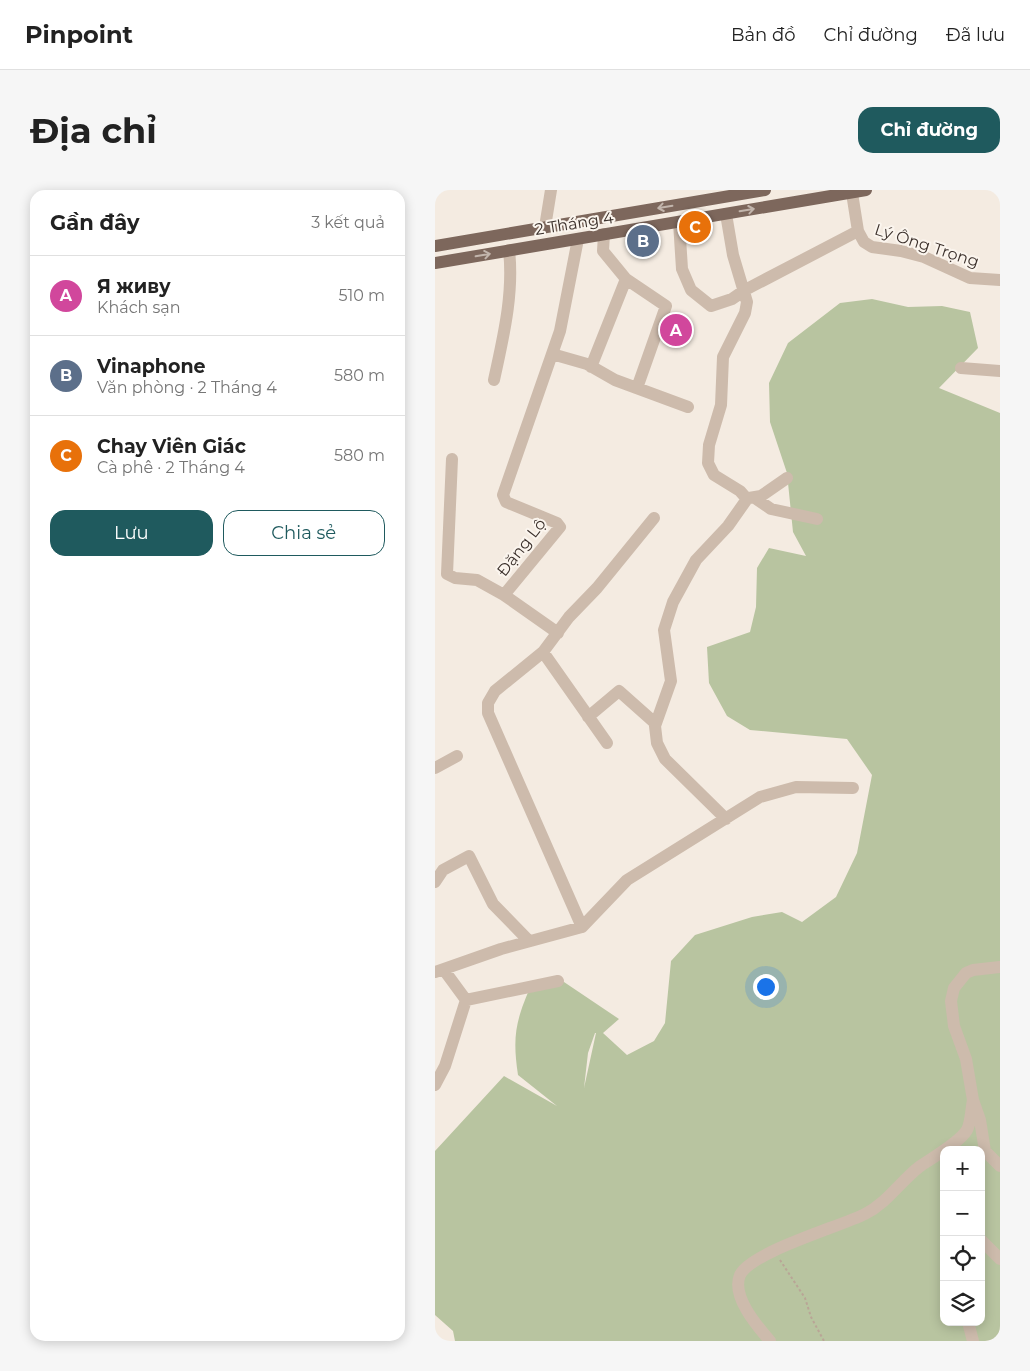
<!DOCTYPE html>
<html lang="vi">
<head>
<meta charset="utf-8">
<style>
  body { margin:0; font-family:Montserrat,sans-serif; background:#f6f6f6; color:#222 }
  .controls { position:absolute; right:15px; bottom:15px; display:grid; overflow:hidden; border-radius:10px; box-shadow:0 2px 12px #0003 }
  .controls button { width:45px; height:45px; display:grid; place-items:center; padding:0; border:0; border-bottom:1px solid #e0e0e0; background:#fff; color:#222; font:25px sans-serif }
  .you { position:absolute; left:330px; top:796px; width:18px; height:18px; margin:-12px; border:4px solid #fff; border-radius:50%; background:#1a73e8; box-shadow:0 0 0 8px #1a73e833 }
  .badge { display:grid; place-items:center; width:32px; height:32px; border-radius:50%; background:#1f5a5e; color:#fff; font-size:16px; font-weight:700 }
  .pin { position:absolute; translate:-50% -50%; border:2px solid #fff; box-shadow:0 1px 5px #0006 }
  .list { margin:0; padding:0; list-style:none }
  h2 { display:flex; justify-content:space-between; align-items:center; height:65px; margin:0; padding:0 20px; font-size:21px }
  h2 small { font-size:16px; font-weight:400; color:#767676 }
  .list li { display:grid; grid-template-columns:32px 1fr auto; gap:15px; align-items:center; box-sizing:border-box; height:80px; padding:0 20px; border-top:1px solid #e0e0e0 }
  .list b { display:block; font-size:19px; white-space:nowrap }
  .list p { margin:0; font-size:16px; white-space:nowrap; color:#767676 }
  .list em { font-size:16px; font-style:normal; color:#767676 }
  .actions { display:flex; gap:10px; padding:15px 20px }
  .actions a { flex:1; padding:11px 0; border:1px solid #1f5a5e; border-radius:15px; text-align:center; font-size:18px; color:#1f5a5e }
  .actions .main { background:#1f5a5e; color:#fff }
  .icon { flex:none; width:28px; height:28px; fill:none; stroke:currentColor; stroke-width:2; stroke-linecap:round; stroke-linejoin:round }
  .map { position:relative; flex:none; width:565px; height:1151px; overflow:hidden; border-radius:15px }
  header { display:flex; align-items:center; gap:30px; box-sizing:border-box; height:70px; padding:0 25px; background:#fff; border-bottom:1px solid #e0e0e0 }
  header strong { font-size:24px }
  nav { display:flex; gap:28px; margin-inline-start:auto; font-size:18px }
  .intro { display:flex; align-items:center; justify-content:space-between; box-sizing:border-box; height:120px; padding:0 30px }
  h1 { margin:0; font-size:35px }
  .button { padding:12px 22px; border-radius:15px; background:#1f5a5e; color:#fff; font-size:18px; font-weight:700 }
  main { display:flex; gap:30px; padding:0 30px }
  aside { flex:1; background:#fff; border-radius:15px; box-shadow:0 2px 12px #0003 }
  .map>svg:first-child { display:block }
  .green { fill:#b8c4a0; fill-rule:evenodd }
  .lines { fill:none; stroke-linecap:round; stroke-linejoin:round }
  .path { stroke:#b9a596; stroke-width:2; stroke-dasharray:2.5 2.5; stroke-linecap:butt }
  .minor { stroke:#cdbbac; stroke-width:12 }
  .major { stroke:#7d675c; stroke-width:12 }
  .oneway { stroke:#c2b5ac }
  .labels { text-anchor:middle; stroke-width:4; stroke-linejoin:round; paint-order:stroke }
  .street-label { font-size:16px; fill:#3b302b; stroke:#fbf5ee }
</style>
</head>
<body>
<header>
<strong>Pinpoint</strong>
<nav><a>Bản đồ</a><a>Chỉ đường</a><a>Đã lưu</a></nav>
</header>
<div class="intro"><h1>Địa chỉ</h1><a class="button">Chỉ đường</a></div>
<main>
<aside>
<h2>Gần đây<small>3 kết quả</small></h2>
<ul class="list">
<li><span class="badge" style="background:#d1479c">A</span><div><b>Я живу</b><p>Khách sạn</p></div><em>510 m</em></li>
<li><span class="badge" style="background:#5c6f8a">B</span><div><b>Vinaphone</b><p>Văn phòng · 2 Tháng 4</p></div><em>580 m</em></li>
<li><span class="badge" style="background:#e8710a">C</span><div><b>Chay Viên Giác</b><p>Cà phê · 2 Tháng 4</p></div><em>580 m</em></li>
</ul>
<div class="actions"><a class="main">Lưu</a><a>Chia sẻ</a></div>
</aside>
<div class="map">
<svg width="565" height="1151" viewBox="0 0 565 1151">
  <rect width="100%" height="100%" fill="#f4ebe1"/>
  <path class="green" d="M437,109l36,8 34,-1 28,6 8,36 -39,40 61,25v928h-545l-2,-10 -18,-16v-164l69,-75 53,30 -39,-31c-6,-40 -2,-55 14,-92l32,-1 55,37 -16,14 24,22 27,-14 11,-18 6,-62 24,-26 57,-18 30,-5 20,10 34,-25 21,-44 15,-78 -25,-36 -97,-9 -23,-14 -18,-33 -2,-36 43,-15 6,-25 1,-39 12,-20 37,8 -13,-24 -6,-59 -17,-51 -1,-39 19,-40 52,-40zM160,843h1l-12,55 4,-35zM509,960h37v172h-37z"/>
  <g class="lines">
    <path class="path" d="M345,1070l25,38 6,19 13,24"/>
    <path class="minor" d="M417,3l6,38 6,11 8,5 29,4 23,6 46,21 30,2
      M244,32l3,47 9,21 20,16 21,-7 13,-9 113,-59
      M110,37l6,-37
      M191,89l40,27 -29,82
      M117,164l35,10 28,16 73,27
      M156,177l35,-88 -23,-28 1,-17
      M526,178l39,3
      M59,190c9,-42 20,-86 15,-130
      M17,269l-5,115 8,4 22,2 27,15 56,-68 -3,-4 -51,-21 -3,-7 57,-164 18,-92
      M314,308l12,-2 26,-18
      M320,308l16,11 46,10
      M69,405l54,38
      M108,462l64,91
      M153,527l31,-26 36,32
      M0,578l22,-12
      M291,629l-61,-60 -8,-16 -2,-17 16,-45 -7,-51 9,-28 23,-42 32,-34 19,-27 -7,-8 -26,-16 -6,-12 1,-18 12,-40 2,-48 22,-44 2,-11 -14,-47 -7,-41
      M0,692l8,-12 26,-14 24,48 36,37
      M147,737l-94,-214v-10l7,-12 48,-39 26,-35 28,-29 57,-70
      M565,777l-27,3 -7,3 -12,15 -3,13 3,25 12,33 7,41 7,20 5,31 15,15
      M9,780l22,30
      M0,782l66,-23 81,-22 45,-47 133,-83 36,-10 57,1
      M0,895l10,-19 21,-66 92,-19
      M546,1050l19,19
      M533,1132l5,19
      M335,1151c-13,-15 -39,-45 -30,-66 11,-23 99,-48 125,-61 22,-11 35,-32 54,-47 13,-9 40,-24 48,-37 4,-8 4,-20 6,-30"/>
    <path class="major" d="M0,56l330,-56
      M0,73l431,-73"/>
  </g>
  <defs><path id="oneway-shaft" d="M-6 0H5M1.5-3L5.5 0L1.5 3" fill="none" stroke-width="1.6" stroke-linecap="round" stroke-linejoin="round" transform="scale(1.25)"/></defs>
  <g class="oneway">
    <use href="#oneway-shaft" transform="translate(230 17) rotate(171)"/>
    <use href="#oneway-shaft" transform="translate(312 20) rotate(-9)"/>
    <use href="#oneway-shaft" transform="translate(48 65) rotate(-10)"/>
  </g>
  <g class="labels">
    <g class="street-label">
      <text transform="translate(139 33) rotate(-9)" y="6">2 Tháng 4</text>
      <text transform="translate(492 55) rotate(18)" y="6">Lý Ông Trọng</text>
      <text transform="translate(86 357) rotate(-52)" y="6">Đặng Lộ</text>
    </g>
  </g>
</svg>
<div class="controls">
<button>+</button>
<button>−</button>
<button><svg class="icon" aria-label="locate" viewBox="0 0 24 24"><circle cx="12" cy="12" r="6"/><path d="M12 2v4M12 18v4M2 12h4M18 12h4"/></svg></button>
<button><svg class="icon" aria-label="layers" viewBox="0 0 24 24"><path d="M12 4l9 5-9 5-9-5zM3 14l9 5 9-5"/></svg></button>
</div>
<div class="you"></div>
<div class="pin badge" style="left:241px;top:140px;background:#d1479c">A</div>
<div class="pin badge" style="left:208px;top:51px;background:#5c6f8a">B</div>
<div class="pin badge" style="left:260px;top:37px;background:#e8710a">C</div>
</div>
</main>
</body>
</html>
